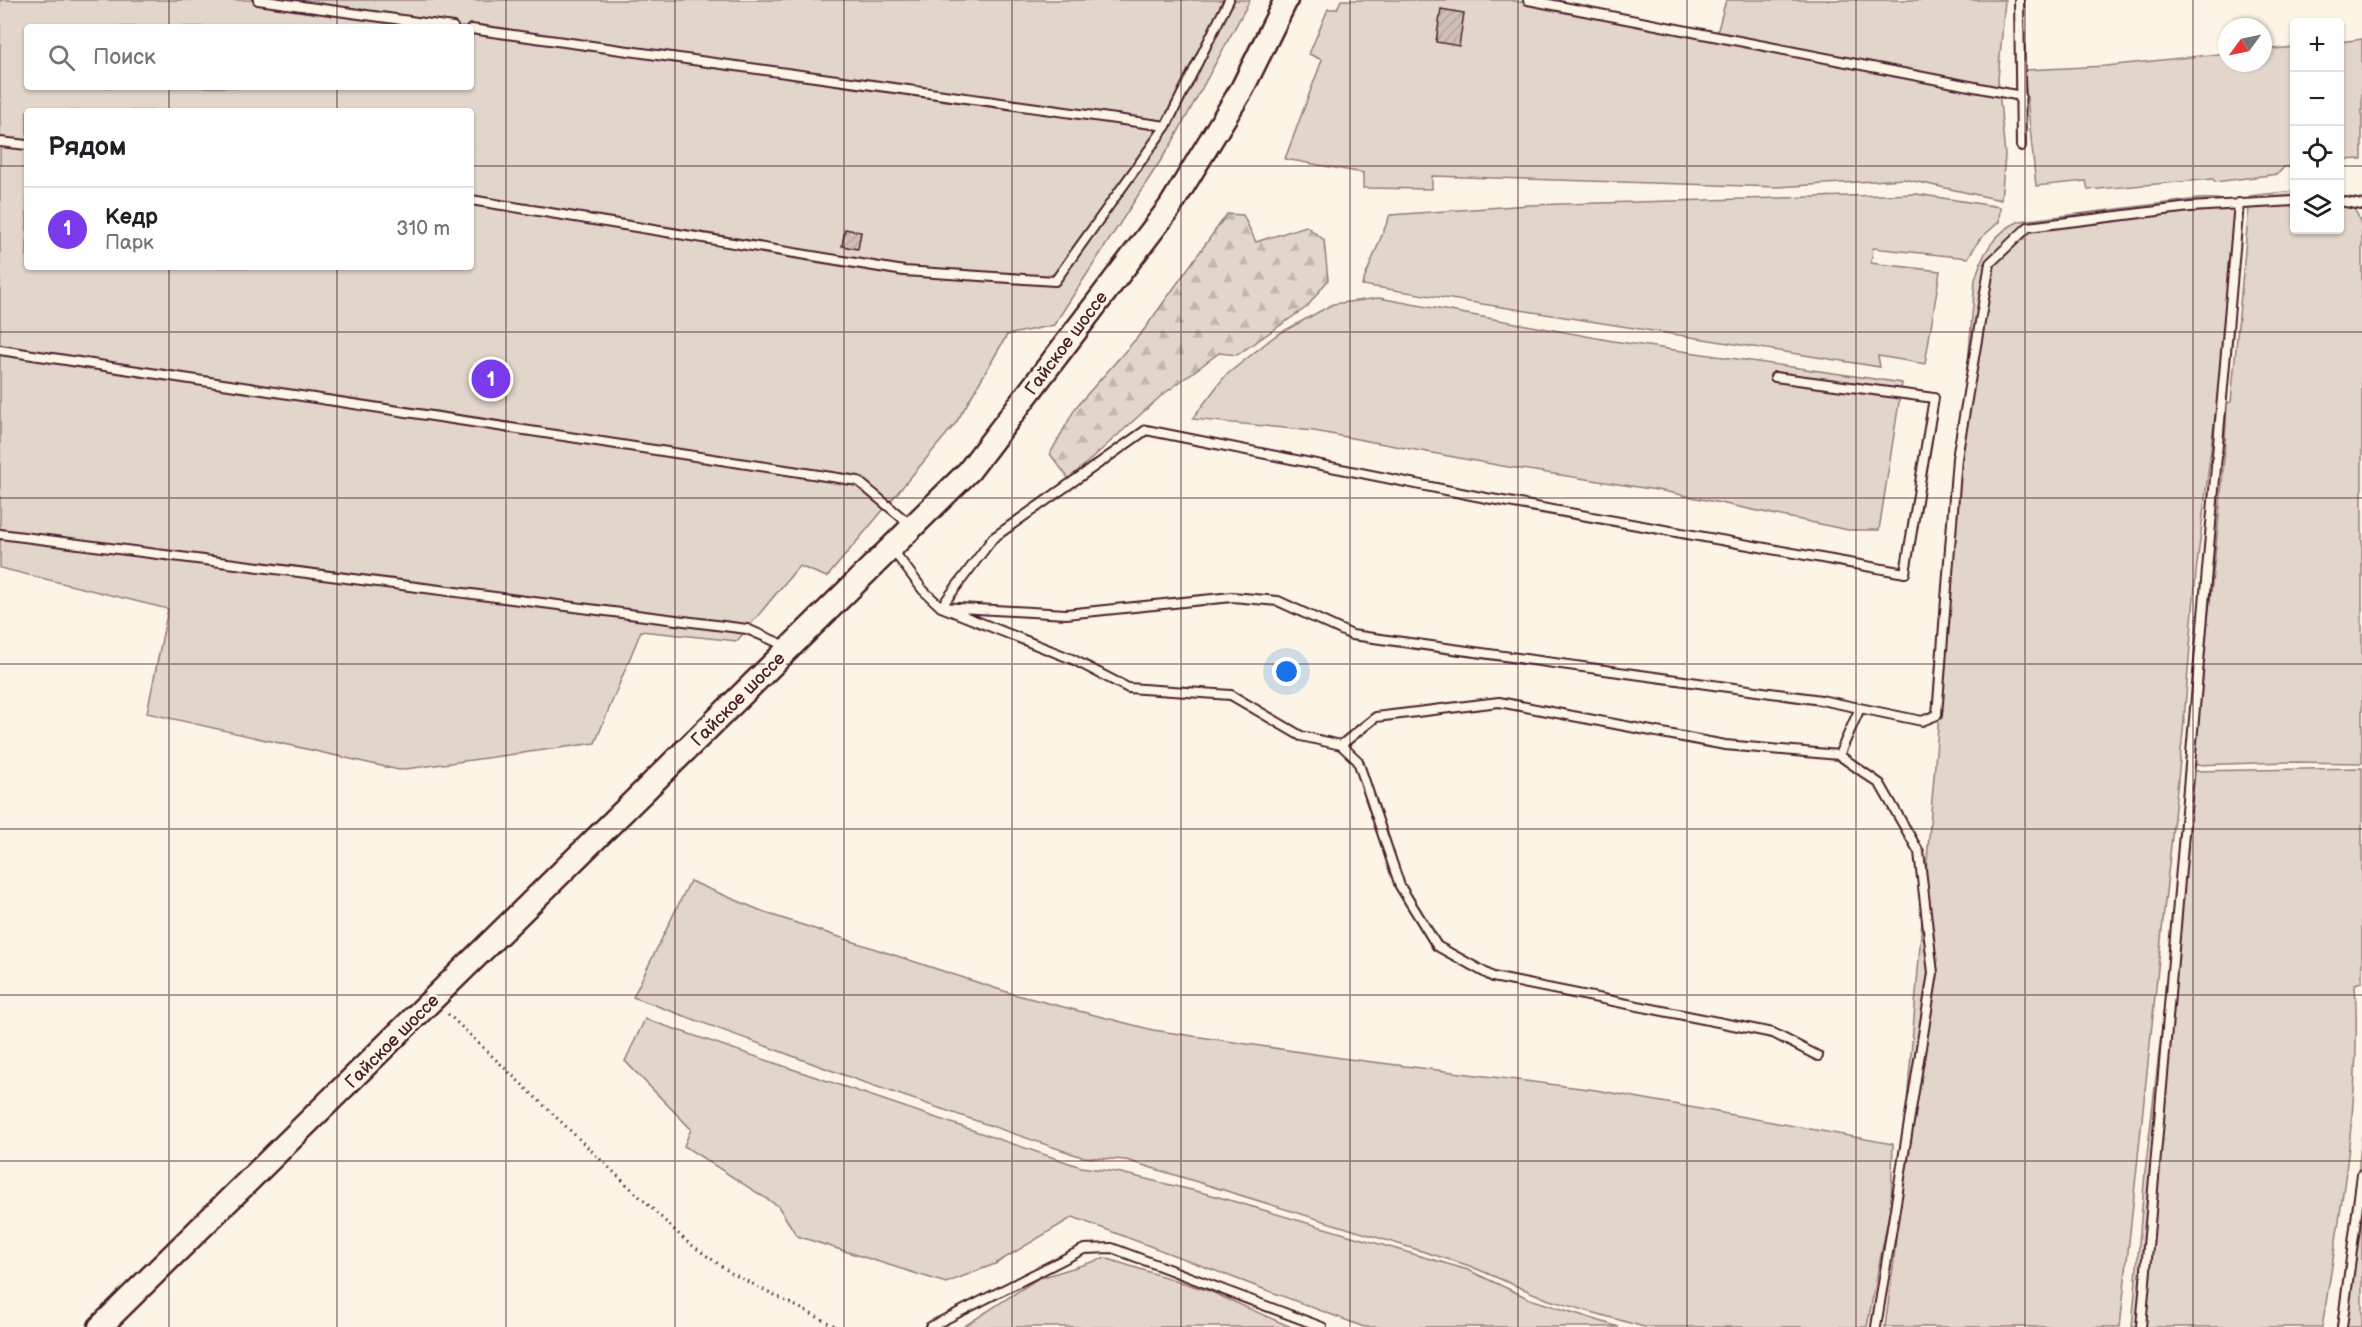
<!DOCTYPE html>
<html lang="ru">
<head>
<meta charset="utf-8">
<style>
  body { margin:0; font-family:"Balsamiq Sans",sans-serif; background:#f6f6f6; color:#202124 }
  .controls { position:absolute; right:18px; top:18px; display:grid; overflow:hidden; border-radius:6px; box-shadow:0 2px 4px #0004 }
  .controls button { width:54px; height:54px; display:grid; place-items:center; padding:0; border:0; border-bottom:2px solid #e0e0e0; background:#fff; color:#202124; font:30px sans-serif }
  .compass { position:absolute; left:2218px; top:18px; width:54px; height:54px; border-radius:50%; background:#fff; box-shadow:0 2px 4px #0004; rotate:237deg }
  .you { position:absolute; left:1287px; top:672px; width:21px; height:21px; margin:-15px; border:4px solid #fff; border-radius:50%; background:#1a73e8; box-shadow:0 0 0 9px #1a73e833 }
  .badge { display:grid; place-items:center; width:39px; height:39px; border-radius:50%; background:#7c3aed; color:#fff; font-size:20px; font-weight:700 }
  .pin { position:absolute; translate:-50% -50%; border:3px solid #fff; box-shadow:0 2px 6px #0006 }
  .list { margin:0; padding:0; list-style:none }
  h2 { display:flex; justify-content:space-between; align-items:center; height:78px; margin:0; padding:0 24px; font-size:26px }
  h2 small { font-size:20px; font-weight:400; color:#757577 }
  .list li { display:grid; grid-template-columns:39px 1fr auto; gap:18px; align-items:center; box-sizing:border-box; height:84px; padding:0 24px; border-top:2px solid #e0e0e0 }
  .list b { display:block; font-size:22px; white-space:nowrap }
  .list p { margin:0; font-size:20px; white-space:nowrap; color:#757577 }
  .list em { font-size:20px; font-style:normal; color:#757577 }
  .icon { flex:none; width:33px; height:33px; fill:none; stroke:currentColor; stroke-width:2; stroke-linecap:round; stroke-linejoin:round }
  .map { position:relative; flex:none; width:2362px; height:1327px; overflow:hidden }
  .search { position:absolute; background:#fff; box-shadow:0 2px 4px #0004; left:24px; top:24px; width:450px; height:66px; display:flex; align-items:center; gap:15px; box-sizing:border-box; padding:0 21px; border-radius:6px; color:#757577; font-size:22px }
  .panel { position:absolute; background:#fff; box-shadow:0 2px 4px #0004; left:24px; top:108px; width:450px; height:162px; border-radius:6px }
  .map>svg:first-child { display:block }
  .forest { fill:url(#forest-firs); stroke:#967a7a; stroke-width:1.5 }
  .garden { fill:#e2d5ca; stroke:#967a7a; stroke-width:1.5; fill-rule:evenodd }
  .building { fill:url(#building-hatch); stroke:#4a1f2b; stroke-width:1.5 }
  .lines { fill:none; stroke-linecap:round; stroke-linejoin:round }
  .service-casing { stroke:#4a1f2b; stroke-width:12 }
  .primary-casing { stroke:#4a1f2b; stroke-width:27 }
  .path { stroke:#4a1f2b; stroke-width:3; stroke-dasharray:1.5 4.5; stroke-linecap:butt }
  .service { stroke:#fcf5e5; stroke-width:8 }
  .primary { stroke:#fcf5e5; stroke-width:22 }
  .grid { fill:none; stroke:#4a1f2b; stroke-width:1.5; stroke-opacity:0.55 }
  .labels { text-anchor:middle; stroke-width:6; stroke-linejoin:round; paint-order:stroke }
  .street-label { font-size:18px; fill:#4a1f2b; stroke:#fcf5e5 }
</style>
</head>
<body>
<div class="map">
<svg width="2362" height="1327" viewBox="0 0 2362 1327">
  <defs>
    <pattern id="forest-firs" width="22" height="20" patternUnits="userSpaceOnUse" patternTransform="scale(1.5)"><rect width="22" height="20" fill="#e2d5ca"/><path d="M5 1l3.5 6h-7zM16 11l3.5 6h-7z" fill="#c3b6ae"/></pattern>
    <pattern id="building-hatch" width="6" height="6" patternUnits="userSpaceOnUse" patternTransform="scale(1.5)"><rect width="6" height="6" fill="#cfc0b7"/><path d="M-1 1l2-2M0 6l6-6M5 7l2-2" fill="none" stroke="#b3a59e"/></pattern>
  </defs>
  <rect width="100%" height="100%" fill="#fcf5e5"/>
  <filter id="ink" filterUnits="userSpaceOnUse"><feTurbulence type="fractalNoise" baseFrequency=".0167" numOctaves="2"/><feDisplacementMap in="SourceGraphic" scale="12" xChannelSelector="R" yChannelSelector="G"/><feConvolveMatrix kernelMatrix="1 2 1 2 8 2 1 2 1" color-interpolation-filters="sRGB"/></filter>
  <g filter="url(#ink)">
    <path class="forest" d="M1227,214l16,1 13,27 50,-16 18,14 4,40 -21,27 -70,48 -18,-2 -58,43 -92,83 -19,-25 26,-47 67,-76z"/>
    <path class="garden" d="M0,0h1250l-78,143 -118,182 -47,10 -51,88 -129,154 -28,-11 -62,75 -96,-10 -46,112 -196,27 -252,-57 21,-104 -168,-41zM27,27h444v60h-444zM27,111h444v156h-444z
      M1341,0h169l206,37 10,-37h279l-7,79 7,77 -4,44 -97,-21 -126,8 -346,-11v13l-69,-1v-15l-78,-14 37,-99 -13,-6 19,-45h9z
      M2362,39v120l-22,1v-118z
      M2294,47v119l-10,1 -6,7 -63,8 -2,-3 -125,11 -2,-9 -50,5 -12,-116 82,-4 121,-13v10h36v-13z
      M2294,191v39h46v-35c11,6 20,21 22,34v534l-73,-1 -96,3c10,-121 29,-241 34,-362l4,-1 19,-206z
      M1917,194l83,13 -1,15 -20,18 -11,18 -95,-10 -2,15 69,8 -15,93 -47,-8 2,11 -518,-82 28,-70 139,-10z
      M2198,199c15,0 29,-3 36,12l-8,114 -30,248 -13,159 -63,595h-235l9,-67 81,-980c7,-26 19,-48 45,-59z
      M1379,298l234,43 289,42 -23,147h-31l-185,-39 -161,-25 -188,-35 -122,-12 33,-43 50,-40 58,-32z
      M2362,768v214l-7,2c7,110 -15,234 -33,343h-190l13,-155 47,-401z
      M690,881l79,33 244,80 140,36 188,28 255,32 297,54 -2,60 -24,123h-223l-95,-27 -79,-34 -344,-106 -44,-3 -222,-76 -227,-84z
      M645,1019l436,148 36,5 95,23 256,75 62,29 89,28h-255l-291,-110 -78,47 -49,19 -149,-47 -19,-30 -94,-60 7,-17 -66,-68z
      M2362,1135v192h-25l18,-123z
      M1105,1258l104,33 82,36h-328l74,-48z"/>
    <path class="building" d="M1441,9l23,4 -5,33 -23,-4z
      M845,229l16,3 -3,17 -16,-3z"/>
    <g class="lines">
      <defs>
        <path id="service" d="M258,0l195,27
          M1528,0l493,96
          M2019,0l2,146
          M471,29l695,97
          M0,142l27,3
          M471,200l433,71 151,10 111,-155 63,-126
          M2340,201l22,4
          M0,350l858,131 54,45
          M1775,377l159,21 -29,175 -419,-75 -340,-68 -153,108 -52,69 131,52 56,29 103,7 70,41 40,9 35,-28 123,-15 226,43 114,10 21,-47
          M0,534l747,95 39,17
          M892,549l31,41 18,17 125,7 166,-17 46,4 74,34 469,65 101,21 15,-6 20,-257 33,-195 38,-36 162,-20 104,-6
          M1341,745l17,16 42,125 37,60 56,31 280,56 45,23
          M1839,755l41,29 39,68 14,121 -57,354
          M930,1327l154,-78 28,-1 210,79
          M2141,1327l98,-1124
          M2342,1327l20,-153"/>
        <path id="primary" d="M100,1327l869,-856 201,-264 72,-118 44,-89"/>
      </defs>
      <use href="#service" class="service-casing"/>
      <use href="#primary" class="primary-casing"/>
      <path class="path" d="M448,1014l238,227 45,32 106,54"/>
      <use href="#service" class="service"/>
      <use href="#primary" class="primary"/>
    </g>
  </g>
  <path class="grid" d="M169,0v27M337,0v27M506,0v1327M675,0v1327M844,0v1327M1012,0v1327M1181,0v1327M1350,0v1327M1518,0v1327M1687,0v1327M1856,0v1327M2025,0v1327M2193,0v1327M169,87v24M337,87v24M0,166h27M471,166h1823M2340,166h22M169,267v1060M337,267v1060M0,332h2362M0,498h2362M0,664h2362M0,829h2362M0,995h2362M0,1161h2362"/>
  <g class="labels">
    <g class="street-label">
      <text transform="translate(1066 343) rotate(-53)" y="6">Гайское шоссе</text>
      <text transform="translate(738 699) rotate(-45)" y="6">Гайское шоссе</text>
      <text transform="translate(392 1041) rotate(-45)" y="6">Гайское шоссе</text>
    </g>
  </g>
</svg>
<div class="controls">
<button>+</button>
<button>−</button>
<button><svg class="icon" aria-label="locate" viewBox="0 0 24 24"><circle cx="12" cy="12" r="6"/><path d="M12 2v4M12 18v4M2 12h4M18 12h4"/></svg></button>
<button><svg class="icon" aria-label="layers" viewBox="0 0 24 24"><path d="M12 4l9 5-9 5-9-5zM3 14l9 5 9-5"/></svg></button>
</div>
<svg class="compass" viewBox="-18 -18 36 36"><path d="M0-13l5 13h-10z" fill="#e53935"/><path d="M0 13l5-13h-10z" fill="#757577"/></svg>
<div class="you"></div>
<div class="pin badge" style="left:491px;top:379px">1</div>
<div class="search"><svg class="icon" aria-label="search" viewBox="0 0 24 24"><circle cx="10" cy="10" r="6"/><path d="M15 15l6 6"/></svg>Поиск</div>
<section class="panel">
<h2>Рядом<small></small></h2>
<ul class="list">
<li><span class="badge">1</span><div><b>Кедр</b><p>Парк</p></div><em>310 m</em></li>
</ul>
</section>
</div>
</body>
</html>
